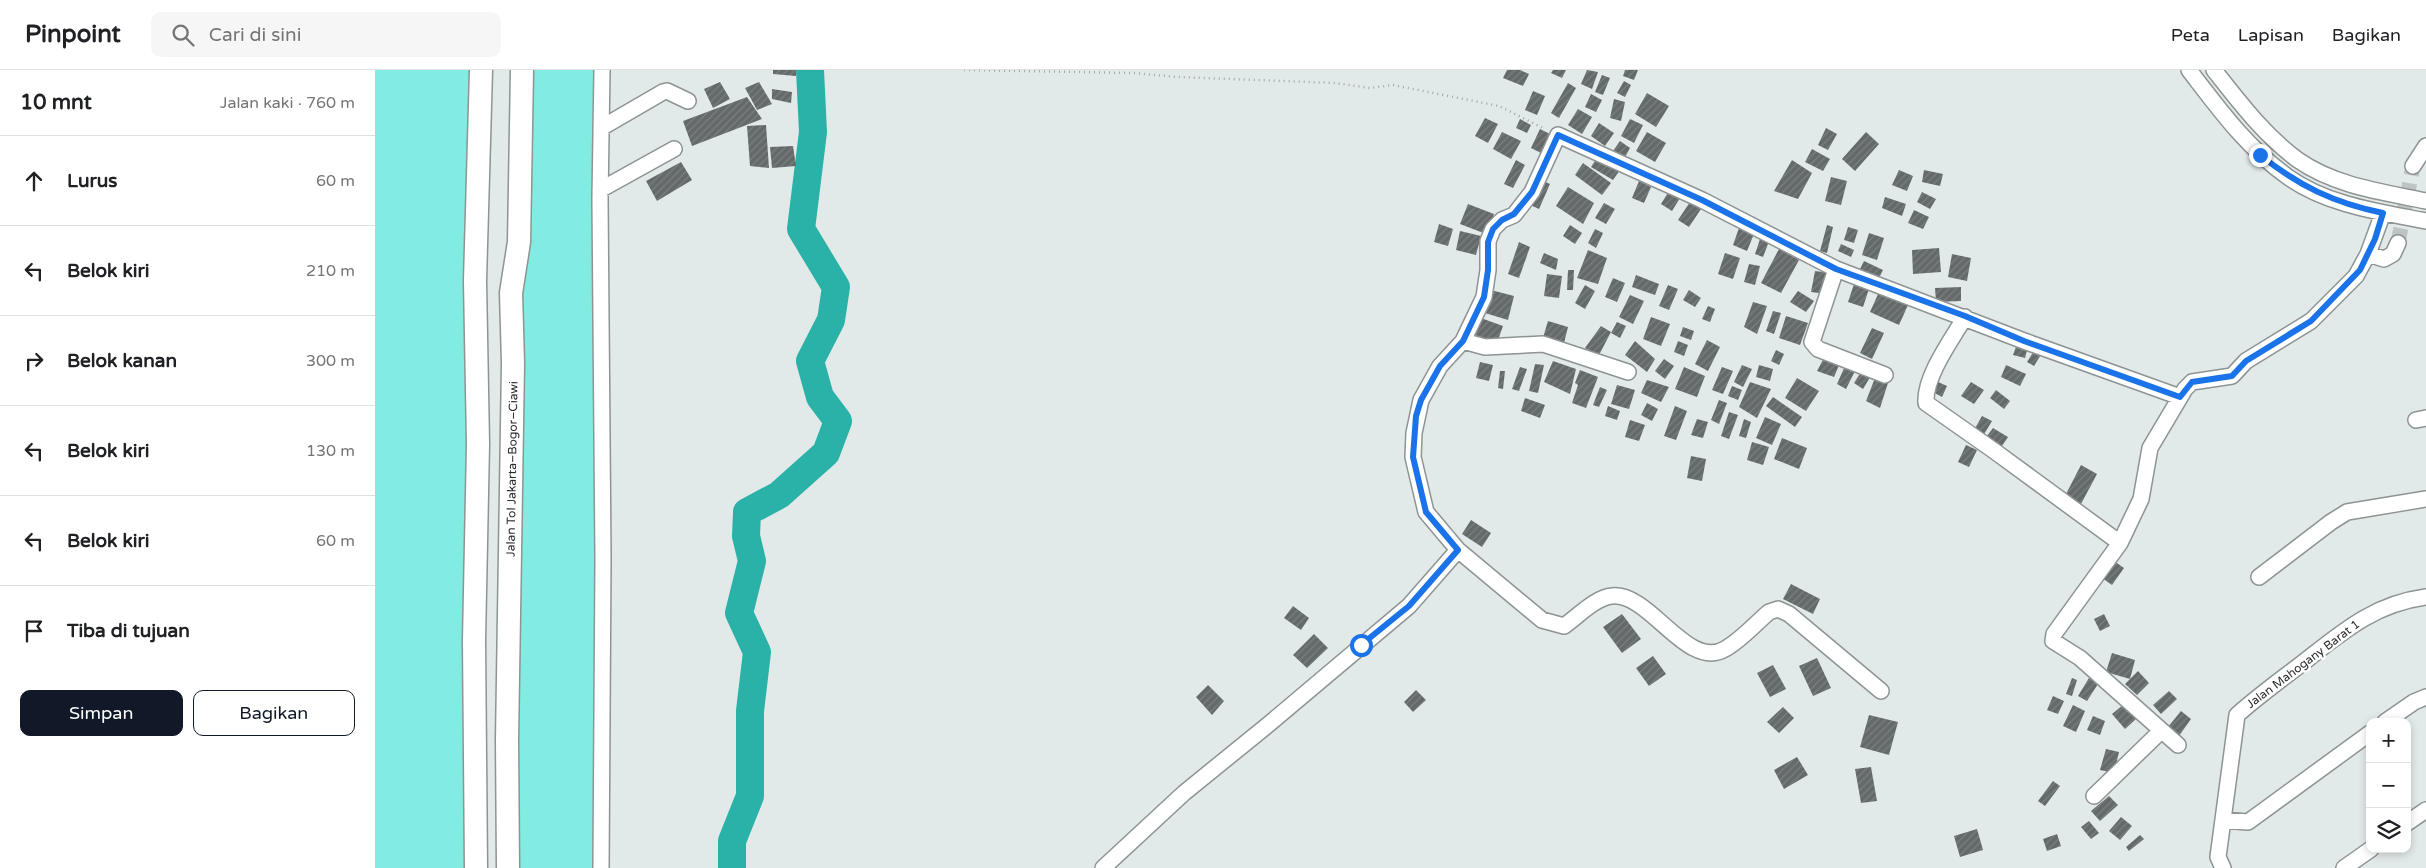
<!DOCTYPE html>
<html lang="id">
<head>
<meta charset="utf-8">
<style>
  body { margin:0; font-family:"Varela Round",sans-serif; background:#f6f6f6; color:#202124 }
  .controls { position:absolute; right:15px; bottom:15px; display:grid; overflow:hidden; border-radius:10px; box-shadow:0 2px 8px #0003 }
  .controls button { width:45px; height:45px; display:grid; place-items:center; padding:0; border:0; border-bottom:1px solid #e0e0e0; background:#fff; color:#202124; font:25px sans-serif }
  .stop { position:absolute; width:15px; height:15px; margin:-11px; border:4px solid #1a73e8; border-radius:50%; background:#fff }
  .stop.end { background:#1a73e8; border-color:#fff; box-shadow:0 1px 5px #0008 }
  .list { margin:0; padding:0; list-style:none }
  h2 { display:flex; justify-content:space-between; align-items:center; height:65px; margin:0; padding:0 20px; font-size:21px }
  h2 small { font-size:16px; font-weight:400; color:#757577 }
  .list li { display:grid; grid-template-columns:32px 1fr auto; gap:15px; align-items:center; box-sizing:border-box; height:90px; padding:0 20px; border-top:1px solid #e0e0e0 }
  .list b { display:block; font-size:19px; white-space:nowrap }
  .list em { font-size:16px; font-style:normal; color:#757577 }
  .actions { display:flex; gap:10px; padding:15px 20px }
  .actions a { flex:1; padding:11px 0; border:1px solid #111827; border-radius:10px; text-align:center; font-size:18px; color:#111827 }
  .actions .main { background:#111827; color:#fff }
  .icon { flex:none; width:28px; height:28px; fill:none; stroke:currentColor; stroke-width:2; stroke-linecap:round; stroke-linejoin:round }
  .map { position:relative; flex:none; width:2051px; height:798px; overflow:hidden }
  header { display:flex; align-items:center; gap:30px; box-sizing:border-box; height:70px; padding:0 25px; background:#fff; border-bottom:1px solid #e0e0e0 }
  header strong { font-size:24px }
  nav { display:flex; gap:28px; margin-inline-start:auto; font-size:18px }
  .search { width:350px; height:45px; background:#f6f6f6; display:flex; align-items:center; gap:12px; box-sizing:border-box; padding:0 18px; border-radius:10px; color:#757577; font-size:19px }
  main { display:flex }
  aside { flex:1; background:#fff }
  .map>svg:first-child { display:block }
  .grass { fill:#83ece2 }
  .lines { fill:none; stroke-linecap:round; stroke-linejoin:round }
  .river { stroke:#2bb2a8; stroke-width:28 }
  .building { fill:url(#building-hatch) }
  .minor-tunnel { stroke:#bdc4c3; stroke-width:15; stroke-dasharray:15 8; stroke-linecap:butt }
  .minor-casing { stroke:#8d9493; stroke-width:18 }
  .highway-casing { stroke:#8d9493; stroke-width:25 }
  .path { stroke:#a2a8a7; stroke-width:2.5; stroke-dasharray:1 4; stroke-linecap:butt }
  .minor { stroke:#fff; stroke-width:15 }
  .highway { stroke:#fff; stroke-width:22 }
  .route { stroke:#1a73e8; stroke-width:6 }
  .labels { text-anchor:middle; stroke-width:5; stroke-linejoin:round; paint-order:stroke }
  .street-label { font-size:12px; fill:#292c2b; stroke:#fff }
</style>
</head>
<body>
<header>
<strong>Pinpoint</strong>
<div class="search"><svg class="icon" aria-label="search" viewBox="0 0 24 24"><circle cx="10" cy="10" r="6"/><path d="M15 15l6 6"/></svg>Cari di sini</div>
<nav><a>Peta</a><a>Lapisan</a><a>Bagikan</a></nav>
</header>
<main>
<aside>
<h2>10 mnt<small>Jalan kaki · 760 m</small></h2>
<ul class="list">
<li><svg class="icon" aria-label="ahead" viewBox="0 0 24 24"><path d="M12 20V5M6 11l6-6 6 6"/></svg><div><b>Lurus</b></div><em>60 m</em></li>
<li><svg class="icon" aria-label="left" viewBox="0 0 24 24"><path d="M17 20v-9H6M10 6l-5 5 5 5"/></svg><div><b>Belok kiri</b></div><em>210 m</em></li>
<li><svg class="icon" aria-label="right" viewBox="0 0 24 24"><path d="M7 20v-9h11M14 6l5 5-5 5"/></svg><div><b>Belok kanan</b></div><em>300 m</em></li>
<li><svg class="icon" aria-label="left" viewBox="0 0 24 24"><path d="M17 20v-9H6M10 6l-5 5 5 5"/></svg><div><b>Belok kiri</b></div><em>130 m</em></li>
<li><svg class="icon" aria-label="left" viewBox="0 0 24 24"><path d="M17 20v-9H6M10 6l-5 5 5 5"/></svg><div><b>Belok kiri</b></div><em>60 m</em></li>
<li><svg class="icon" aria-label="arrive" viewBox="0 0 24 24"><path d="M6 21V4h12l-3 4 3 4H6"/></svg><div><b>Tiba di tujuan</b></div></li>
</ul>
<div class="actions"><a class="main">Simpan</a><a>Bagikan</a></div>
</aside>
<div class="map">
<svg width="2051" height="798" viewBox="0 0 2051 798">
  <defs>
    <pattern id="building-hatch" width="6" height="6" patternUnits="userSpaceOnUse" patternTransform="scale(1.25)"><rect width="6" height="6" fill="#646a69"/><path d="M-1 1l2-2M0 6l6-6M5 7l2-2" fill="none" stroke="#7b807e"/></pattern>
  </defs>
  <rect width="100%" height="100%" fill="#e2eae9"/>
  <path class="grass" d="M0,0h106l-5,798h-101z
    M148,0h76l2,798h-93z"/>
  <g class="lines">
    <path class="river" d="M357,798v-27l18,-45v-85l7,-59 -18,-39 13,-52 -6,-25 1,-24 32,-17 47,-42 12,-32 -18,-24 -10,-36 21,-41 5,-33 -35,-58 12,-97 -3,-62"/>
  </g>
  <path class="building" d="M398,0h23v6l-23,-2z
    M1132,0h13l9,4 -6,12 -20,-8z
    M1178,0h13l-4,8 -11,-5z
    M1212,0l11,2 -6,17 -11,-5z
    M1250,0h13l-4,10 -11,-4z
    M1227,5l8,3 -7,17 -8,-3z
    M1249,11l7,4 -6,12 -8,-4z
    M345,12l10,17 -17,9 -9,-19z
    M384,12l13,22 -15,6 -12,-22z
    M1193,13l8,5 -17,30 -8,-5z
    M397,19l20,3 -1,11 -19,-4z
    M1158,21l12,5 -8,19 -12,-5z
    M1272,23l22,13 -13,21 -21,-13z
    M1216,24l11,6 -6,12 -11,-5z
    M372,27l15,22 -70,27 -9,-25z
    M1239,29l11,3 -4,19 -11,-3z
    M1203,39l14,8 -10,17 -14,-9z
    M1110,48l13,6 -10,19 -13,-7z
    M1145,49l11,6 -4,8 -11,-5z
    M1255,49l13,6 -9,18 -13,-7z
    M1224,53l15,10 -9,13 -14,-10z
    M391,55l3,43 -19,-2 -3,-40z
    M1451,58l11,6 -9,16 -10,-5z
    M1165,59l10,5 -9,19 -10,-5z
    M1127,62l19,9 -10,18 -18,-10z
    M1272,62l19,11 -11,19 -19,-11z
    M1491,62l13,12 -24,27 -13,-12z
    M1245,71l10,7 -7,13 -12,-7z
    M418,76l3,20 -24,2 -2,-21z
    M1437,79l18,10 -7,12 -18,-9z
    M1223,86l22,14 -7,10 -22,-13z
    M1141,90l9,5 -12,23 -9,-4z
    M1417,90l20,13 -14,26 -24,-8z
    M306,92l11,18 -35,21 -11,-20z
    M1208,93l28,20 -9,12 -27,-20z
    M1524,100l14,6 -6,15 -15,-6z
    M1549,100l19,4 -3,12 -18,-4z
    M1456,107l16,4 -6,24 -16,-4z
    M1164,109l11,5 -11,25 -11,-5z
    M1264,111l12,6 -7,16 -12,-5z
    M1193,117l26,16 -11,21 -27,-18z
    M1294,121l11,7 -8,13 -11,-7z
    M1547,122l14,7 -6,10 -13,-7z
    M1510,127l21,7 -4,12 -20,-8z
    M1315,132l11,7 -12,18 -11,-7z
    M1229,133l11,6 -9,15 -11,-6z
    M1093,134l26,10 -8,20 -26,-10z
    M1539,140l15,7 -6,12 -15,-6z
    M1064,154l14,5 -5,17 -14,-4z
    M1195,155l12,8 -7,11 -12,-8z
    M1452,155l6,2 -6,26 -7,-2z
    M1473,157l10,3 -4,13 -10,-3z
    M1364,158l15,6 -7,17 -14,-6z
    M1220,159l8,4 -7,15 -8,-5z
    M1085,161l21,5 -5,19 -20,-5z
    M1494,163l15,5 -7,22 -15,-5z
    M1386,166l9,3 -7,18 -8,-3z
    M1144,172l11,5 -11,31 -11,-4z
    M1466,174l13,6 -3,7 -13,-6z
    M1564,178l2,24 -28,2 -1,-24z
    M1404,179l20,11 -18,33 -20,-10z
    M1213,180l19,8 -9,26 -21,-6z
    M1169,183l14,6 -2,11 -16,-7z
    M1350,183l15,5 -7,21 -15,-5z
    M1577,184l19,4 -4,23 -19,-4z
    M1489,191l19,9 -5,10 -19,-9z
    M1374,194l11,2 -5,19 -11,-3z
    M1193,200h6l-1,20h-6z
    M1440,201l15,2 -4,21 -15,-2z
    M1172,204l15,2 -3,22 -15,-2z
    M1261,205l23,9 -4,11 -23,-8z
    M1238,208l12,5 -8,19 -12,-5z
    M1479,214l15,5 -6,18 -15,-5z
    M1210,215l10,6 -10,18 -10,-6z
    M1293,215l10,4 -9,21 -10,-4z
    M1586,217v14l-25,1 -1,-14z
    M1116,220l23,6 -6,24 -23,-7z
    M1314,220l12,8 -6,9 -12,-7z
    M1423,221l16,10 -8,11 -16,-10z
    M1504,222l29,13 -9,20 -29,-13z
    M1255,225l14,6 -11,23 -14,-7z
    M1378,232l14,4 -10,28 -13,-7z
    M1333,236l7,3 -5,13 -8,-3z
    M1398,241l8,2 -7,21 -8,-3z
    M1411,246l22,7 -8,22 -21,-7z
    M1103,247l25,9 -6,17 -25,-9z
    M1276,247l19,7 -9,22 -18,-7z
    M1173,251l20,6 -5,20 -21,-6z
    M1242,252l9,4 -6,12 -9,-5z
    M1226,256l10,6 -12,23 -14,-7z
    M1308,257l11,4 -3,9 -11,-4z
    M1497,258l12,5 -12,26 -12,-6z
    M1332,270l13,7 -12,24 -13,-7z
    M1260,271l20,18 -8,13 -22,-17z
    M1303,271l10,4 -4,11 -10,-4z
    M1642,274l11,3 -3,11 -12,-3z
    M1660,279l7,4 -8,13 -7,-4z
    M1401,280l8,4 -5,11 -8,-4z
    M1450,286l15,7 -6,14 -17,-6z
    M1289,289l10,7 -9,13 -10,-8z
    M1178,291l23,8 -6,25 -26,-12z
    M1105,292l13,3 -4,16 -13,-3z
    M1160,294l9,1 -6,28 -9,-2z
    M1367,295l10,4 -9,18 -9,-5z
    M1384,295l14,4 -3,12 -14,-4z
    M1631,295l20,9 -6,12 -19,-9z
    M1470,296l10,5 -9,18 -9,-5z
    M1145,297l7,2 -8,22 -7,-2z
    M1309,297l21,9 -8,21 -22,-8z
    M1347,297l11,4 -10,23 -11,-4z
    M1488,299l9,5 -9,15 -9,-6z
    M1205,300l18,7 -12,31 -14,-5 6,-18 -3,-2z
    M1125,301h5l-2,18 -5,-1z
    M1422,308l22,13 -13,20 -21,-13z
    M1500,308l13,5 -8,25 -14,-7z
    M1272,310l22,7 -8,15 -20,-9z
    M1561,311l11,5 -5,11 -11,-6z
    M1375,312l21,7 -14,29 -18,-11z
    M1596,312l13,8 -10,14 -13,-8z
    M1242,315l18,5 -6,19 -18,-5z
    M1357,316l10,4 -4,10 -10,-4z
    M1225,317l7,3 -8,17 -6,-2z
    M1621,320l14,11 -6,8 -14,-11z
    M1398,327l29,20 -7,10 -29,-21z
    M1150,328l20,7 -5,13 -19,-7z
    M1344,330l8,3 -8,21 -8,-4z
    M1272,333l11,6 -6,12 -11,-6z
    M1233,336l12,5 -3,9 -12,-4z
    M1300,336l12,5 -11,29 -12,-4z
    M1354,342l9,3 -9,24 -8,-3z
    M1607,346l10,5 -9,15 -9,-6z
    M1390,347l16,7 -9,21 -16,-7z
    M1322,349l11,3 -5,16 -12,-3z
    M1369,349l7,3 -5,16 -7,-2z
    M1255,350l15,5 -6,16 -14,-4z
    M1618,358l15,9 -6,9 -15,-10z
    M1407,368l25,10 -8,21 -25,-10z
    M1377,372l17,5 -6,18 -16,-5z
    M1591,375l11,5 -8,17 -11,-5z
    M1316,386l15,3 -4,22 -15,-3z
    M1706,395l16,9 -16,30 -16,-8z
    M1096,450l20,13 -9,14 -20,-13z
    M1739,491l10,7 -12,17 -10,-7z
    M1416,514l29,15 -7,15 -30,-15z
    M918,536l16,12 -8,12 -17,-12z
    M1247,544l19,25 -19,14 -19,-26z
    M1729,544l6,12 -10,5 -6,-12z
    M939,564l14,14 -21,20 -14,-13z
    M1737,583l23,7 -5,19 -24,-7z
    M1278,586l13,18 -17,12 -13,-18z
    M1442,588l14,30 -18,8 -14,-30z
    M1398,595l13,24 -16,8 -13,-24z
    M1763,601l11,12 -12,12 -12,-11z
    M1697,608l5,2 -5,16 -6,-2z
    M1714,608l9,6 -11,17 -9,-5z
    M833,615l16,16 -12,14 -16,-18z
    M1041,620l10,10 -13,12 -9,-10z
    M1794,621l8,8 -16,15 -8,-9z
    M1678,626l11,5 -6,13 -11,-4z
    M1698,635l12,6 -9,21 -13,-6z
    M1748,635l13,14 -11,10 -13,-15z
    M1408,637l11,11 -15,15 -12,-11z
    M1806,641l10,8 -12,17 -11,-9z
    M1494,645l29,7 -9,33 -29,-8z
    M1718,646l12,5 -5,14 -13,-5z
    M1731,679l13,3 -5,21 -14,-3z
    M1422,687l11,18 -24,14 -10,-19z
    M1496,697l6,34 -16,2 -6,-34z
    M1678,711l7,5 -15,20 -7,-5z
    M1734,726l9,9 -18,16 -9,-10z
    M1746,747l11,9 -12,14 -11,-9z
    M1714,751l10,12 -8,6 -10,-12z
    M1602,759l6,21 -23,7 -6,-21z
    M1682,764l4,12 -14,5 -4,-12z
    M1765,765l4,4 -15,12 -3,-4z"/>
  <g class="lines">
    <path class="minor-tunnel" d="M2023,173l15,-77"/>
    <defs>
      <path id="minor" d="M1814,0c30,39 58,78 99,107 39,28 92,35 138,44
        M1839,0c26,33 50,65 84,90 37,26 85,32 128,41
        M226,58l62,-36 4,-1 21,10
        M2038,96l13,-20
        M225,120l74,-41
        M1993,184l15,-41
        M1461,199l-24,73 6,7 67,26
        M1590,247c-13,22 -41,60 -39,86l67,47 127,93 -66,91 -1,7 27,17 98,87
        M1088,271l22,6 58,-3 85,28
        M2041,350l10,-2
        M1745,473l21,-44 9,-51 35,-59 7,-7 40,-6 14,-15 65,-40 45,-45 12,-22 16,5 9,-5 5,-11
        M1884,507l72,-55 16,-10 79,-13
        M1506,621l-92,-77 -11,-5 -9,3c-14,12 -28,28 -44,37 -38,22 -75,-57 -113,-53 -16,1 -35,21 -48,30l-22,-6 -84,-70 -32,-38 -13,-55 1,-24 7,-33 19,-34 23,-25 21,-44 4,-27v-29l5,-12 9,-9 12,-5 18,-23 26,-57 144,65 134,69 188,72 156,56
        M2010,652l29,-20 12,-5
        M1719,726l67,-65
        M1848,750l25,2 122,-89
        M2032,753l19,-13
        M226,798l2,-310 -3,-359 2,-129
        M728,798l81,-75 85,-69 140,-118 49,-56
        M1848,798l-5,-11 19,-142c20,-18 42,-34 63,-50 41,-32 73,-61 126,-68
        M1969,798l27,-19"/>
      <path id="highway" d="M101,798l-2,-227 4,-197 -3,-163 6,-211
        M133,798l-1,-128 6,-377 -2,-70 8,-51 3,-172"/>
    </defs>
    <use href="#minor" class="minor-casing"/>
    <use href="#highway" class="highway-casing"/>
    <path class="path" d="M589,0l170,3 43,4 158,6 35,5 23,-3 106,21 46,23"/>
    <use href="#minor" class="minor"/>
    <use href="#highway" class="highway"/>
  </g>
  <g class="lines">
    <path class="route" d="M986,575l48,-39 49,-56 -32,-38 -13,-55 3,-41 5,-16 19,-34 23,-25 21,-44 4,-27v-28l5,-13 9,-9 12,-6 18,-22 26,-57 144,65 134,69 129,47 59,25 156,56 12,-15 40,-6 14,-15 65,-40 49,-51 15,-31 8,-26c-49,-10 -84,-27 -123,-58"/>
  </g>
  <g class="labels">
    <g class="street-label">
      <text transform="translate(137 399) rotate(-89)" y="4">Jalan Tol Jakarta–Bogor–Ciawi</text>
      <text transform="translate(1928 594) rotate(-37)" y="4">Jalan Mahogany Barat 1</text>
    </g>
  </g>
</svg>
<div class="controls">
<button>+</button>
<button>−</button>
<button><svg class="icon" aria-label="layers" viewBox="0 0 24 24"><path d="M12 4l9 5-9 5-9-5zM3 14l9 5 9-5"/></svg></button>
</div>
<div class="stop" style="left:986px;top:575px"></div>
<div class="stop end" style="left:1885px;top:85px"></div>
</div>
</main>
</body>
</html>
